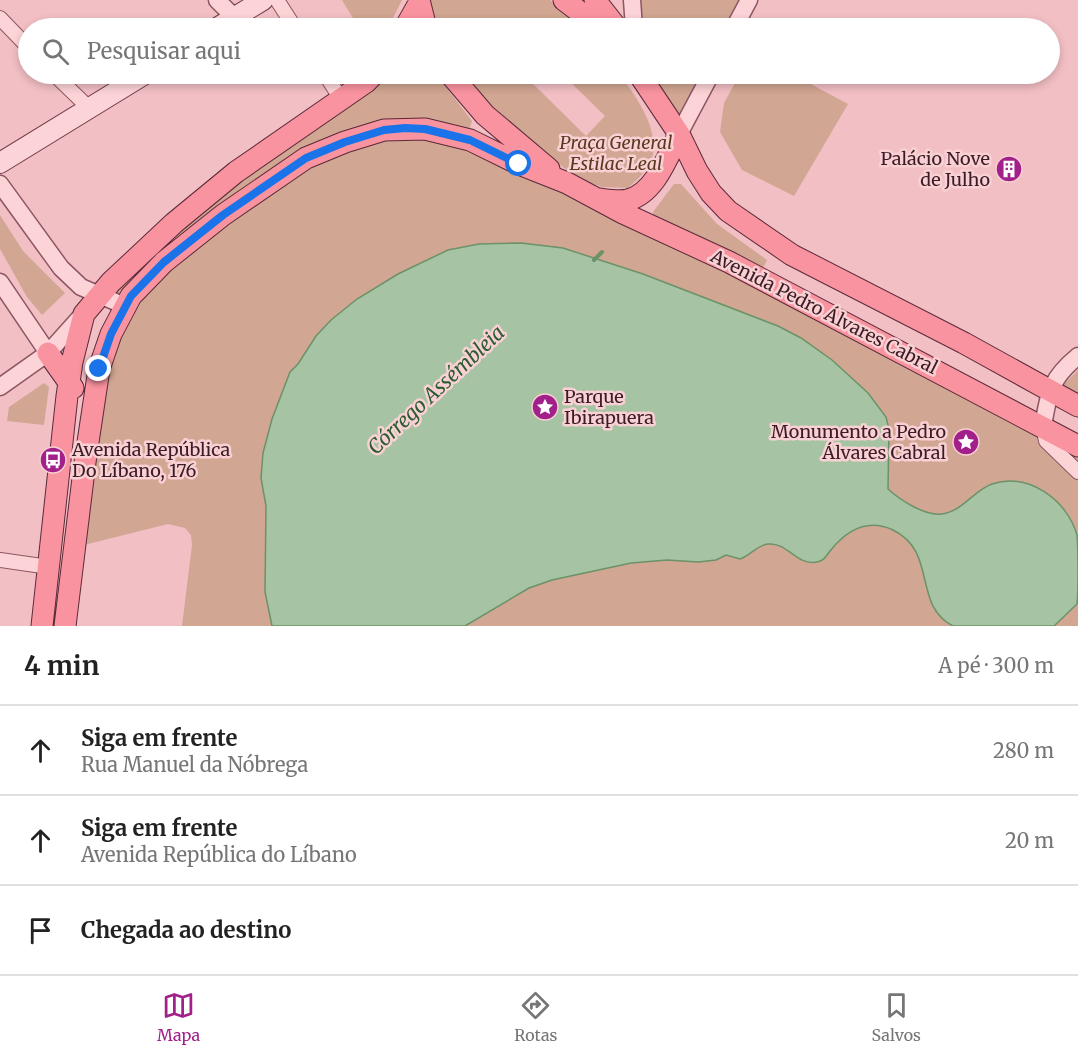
<!DOCTYPE html>
<html lang="pt">
<head>
<meta charset="utf-8">
<style>
  body { margin:0; font-family:Merriweather,serif; background:#f2f2f2; color:#222 }
  .stop { position:absolute; width:18px; height:18px; margin:-14px; border:4px solid #1a73e8; border-radius:50%; background:#fff }
  .stop.end { background:#1a73e8; border-color:#fff; box-shadow:0 2px 6px #0008 }
  .list { margin:0; padding:0; list-style:none }
  h2 { display:flex; justify-content:space-between; align-items:center; height:78px; margin:0; padding:0 24px; font-size:26px }
  h2 small { font-size:20px; font-weight:400; color:#767676 }
  .list li { display:grid; grid-template-columns:39px 1fr auto; gap:18px; align-items:center; box-sizing:border-box; height:90px; padding:0 24px; border-top:2px solid #e0e0e0 }
  .list b { display:block; font-size:22px; white-space:nowrap }
  .list p { margin:0; font-size:20px; white-space:nowrap; color:#767676 }
  .list em { font-size:20px; font-style:normal; color:#767676 }
  .icon { flex:none; width:33px; height:33px; fill:none; stroke:currentColor; stroke-width:2; stroke-linecap:round; stroke-linejoin:round }
  .map { position:relative; flex:none; width:1078px; height:626px; overflow:hidden }
  .search { position:absolute; background:#fff; box-shadow:0 3px 9px #0003; left:18px; right:18px; top:18px; height:66px; display:flex; align-items:center; gap:15px; box-sizing:border-box; padding:0 21px; border-radius:33px; color:#767676; font-size:22px }
  .sheet { height:348px; background:#fff }
  nav { display:flex; justify-content:space-around; align-items:center; box-sizing:border-box; height:84px; border-top:2px solid #e0e0e0; background:#fff; font-size:16px; color:#767676 }
  nav a { display:grid; justify-items:center; gap:3px }
  nav .on { color:#a22089 }
  .map>svg:first-child { display:block }
  .green { fill:#d1a692 }
  .water { fill:#a6c4a3; stroke:#6b9269; stroke-width:1.5 }
  .lines { fill:none; stroke-linecap:round; stroke-linejoin:round }
  .stream { stroke:#6b9269; stroke-width:4 }
  .minor-casing { stroke:#8d5664; stroke-width:16 }
  .tertiary-casing { stroke:#8d5664; stroke-width:19 }
  .secondary-casing { stroke:#6e3949; stroke-width:22 }
  .primary-casing { stroke:#5a2a3a; stroke-width:23 }
  .minor { stroke:#fcd3d7; stroke-width:14 }
  .tertiary { stroke:#fcd3d7; stroke-width:16 }
  .secondary { stroke:#fcd3d7; stroke-width:20 }
  .primary { stroke:#f9939f; stroke-width:21 }
  .route { stroke:#1a73e8; stroke-width:8 }
  .labels { text-anchor:middle; stroke-width:5; stroke-linejoin:round; paint-order:stroke }
  .park-label { font-size:18px; font-style:italic; fill:#593a20; stroke:#f9d0d3 }
  .poi-label { font-size:18px; fill:#3b1c25; stroke:#f9d0d3; text-anchor:end }
  .street-label { font-size:18px; fill:#3b1c25; stroke:#f9d0d3 }
  .water-label { font-size:20px; font-style:italic; fill:#295c30; stroke:#f9d0d3 }
</style>
</head>
<body>
<div class="map">
<svg width="1078" height="626" viewBox="0 0 1078 626">
  <rect width="100%" height="100%" fill="#f2bfc4"/>
  <path class="green" d="M342,0h60l-14,28h-29z
    M429,0h121l30,28h-143l-8,-20z
    M637,0h106l-15,28h-88z
    M386,74h50l36,47 -4,12 -113,-1 -231,167 -14,-9 85,-79 185,-128z
    M464,74h59l63,62 19,-20 -43,-42h57c16,20 39,53 34,80 -3,15 -15,25 -25,34l-26,-1 -12,-4 -26,-15 -71,-58z
    M649,74h56l-26,49z
    M740,74h52l56,30 -54,92 -52,-26 -22,-38 4,-29z
    M417,135l62,14 187,91 379,195 33,22v169h-896l10,-81 -1,-10 -6,-7 -17,-4 -88,22 24,-167 33,-83 54,-51 122,-80 75,-29z
    M674,184h7l36,40 50,36 -5,10 -109,-54v-4z
    M0,215l23,36 42,42 -23,22 -15,-18 -27,-48z
    M1078,370v32l-21,-11z
    M44,383l5,4 -5,38 -37,-4 2,-14z"/>
  <path class="water" d="M521,243l42,5 80,26 135,52 23,12 31,22 36,33 18,24 3,12 -1,60c11,10 36,27 53,25 20,-1 33,-24 51,-30 37,-12 75,16 85,51 1,11 1,26 1,37 0,10 0,23 -1,32l-23,22h-101c-41,-21 -15,-74 -60,-96 -26,-12 -47,1 -63,21 -4,5 -6,10 -13,11 -21,4 -29,-20 -49,-18 -11,1 -18,12 -28,15l-14,-4 -10,5 -18,2 -31,-2 -36,3 -79,17 -23,8 -64,38h-193l-7,-34 1,-86 -5,-28 2,-25 9,-34 18,-47 8,-8 18,-28 15,-16 26,-21 41,-25 50,-24 31,-6z"/>
  <g class="lines">
    <path class="stream" d="M594,260l8,-8"/>
    <defs>
      <path id="minor" d="M277,0l18,28
        M0,18l28,29
        M54,74l35,34
        M325,74l16,25
        M1043,426l3,15 32,31
        M0,560l49,7"/>
      <path id="tertiary" d="M217,0l18,18
        M632,0l2,28
        M734,28l15,-28
        M679,134l32,-60
        M0,184l61,84 20,19 44,19
        M0,282l48,71
        M0,387l48,-34 35,-39
        M1043,426c6,-34 7,-47 35,-70"/>
      <path id="secondary" d="M217,28l46,-28
        M0,163l145,-89"/>
      <path id="primary" d="M419,0l7,28
        M564,0l12,9 19,19
        M595,0l22,28
        M405,28l14,-25
        M450,74l35,41 64,54
        M639,74l40,60 18,37 14,22 17,18 64,44 172,88 114,63
        M599,199c9,1 20,3 29,1 27,-7 40,-44 51,-66
        M48,353l25,35
        M42,626l25,-230 5,-34 12,-48 27,-32 63,-59 62,-51 130,-90 8,-8
        M65,626l20,-164 14,-93 12,-35 20,-38 33,-34 59,-47 83,-57 39,-16 39,-12 41,-1 45,11 49,24 48,19 56,30 106,49 349,184"/>
    </defs>
    <use href="#minor" class="minor-casing"/>
    <use href="#tertiary" class="tertiary-casing"/>
    <use href="#secondary" class="secondary-casing"/>
    <use href="#primary" class="primary-casing"/>
    <use href="#minor" class="minor"/>
    <use href="#tertiary" class="tertiary"/>
    <use href="#secondary" class="secondary"/>
    <use href="#primary" class="primary"/>
  </g>
  <g class="lines">
    <path class="route" d="M99,369l12,-35 20,-38 33,-34 59,-47 83,-57 39,-16 39,-12 21,-2 20,1 45,11 49,24"/>
  </g>
  <defs>
    <symbol id="building-disc" viewBox="-11 -11 22 22"><circle r="9.5" fill="#a22089" stroke="#f9d0d3"/><path d="M-4-6H4V6H1V3H-1V6H-4ZM-2.5-4.3h1.7v1.8h-1.7ZM.8-4.3h1.7v1.8H.8ZM-2.5-1h1.7V.8h-1.7ZM.8-1h1.7V.8H.8Z" fill="#fff"/></symbol>
    <symbol id="sight-disc" viewBox="-11 -11 22 22"><circle r="9.5" fill="#a22089" stroke="#f9d0d3"/><path d="M0-6L1.8-2.2L6-1.7L2.9 1.2L3.7 5.4L0 3.3L-3.7 5.4L-2.9 1.2L-6-1.7L-1.8-2.2Z" fill="#fff"/></symbol>
    <symbol id="bus-disc" viewBox="-11 -11 22 22"><circle r="9.5" fill="#a22089" stroke="#f9d0d3"/><path d="M-5-6H5V4H4V6H2V4H-2V6H-4V4H-5ZM-3.5-4V0h7V-4ZM-3.5 1.2v1.5H-2V1.2ZM2 1.2v1.5H3.5V1.2Z" fill="#fff"/></symbol>
  </defs>
  <g fill-rule="evenodd">
    <use href="#building-disc" x="994" y="154" width="30" height="30"/>
    <use href="#sight-disc" x="530" y="392" width="30" height="30"/>
    <use href="#sight-disc" x="951" y="427" width="30" height="30"/>
    <use href="#bus-disc" x="38" y="445" width="30" height="30"/>
  </g>
  <g class="labels">
    <g class="park-label">
      <text x="616" y="149">Praça General<tspan x="616" dy="21">Estilac Leal</tspan></text>
    </g>
    <g class="poi-label">
      <text x="990" y="165">Palácio Nove<tspan x="990" dy="21">de Julho</tspan></text>
      <text x="564" y="403" text-anchor="start">Parque<tspan x="564" dy="21">Ibirapuera</tspan></text>
      <text x="946" y="438">Monumento a Pedro<tspan x="946" dy="21">Álvares Cabral</tspan></text>
      <text x="72" y="456" text-anchor="start">Avenida República<tspan x="72" dy="21">Do Líbano, 176</tspan></text>
    </g>
    <g class="street-label">
      <text transform="translate(824 312) rotate(27)" y="6">Avenida Pedro Álvares Cabral</text>
    </g>
    <g class="water-label">
      <text transform="translate(436 390) rotate(-43)" y="7">Córrego Assémbleia</text>
    </g>
  </g>
</svg>
<div class="stop" style="left:519px;top:164px"></div>
<div class="stop end" style="left:99px;top:369px"></div>
<div class="search"><svg class="icon" aria-label="search" viewBox="0 0 24 24"><circle cx="10" cy="10" r="6"/><path d="M15 15l6 6"/></svg>Pesquisar aqui</div>
</div>
<section class="sheet">
<h2>4 min<small>A pé · 300 m</small></h2>
<ul class="list">
<li><svg class="icon" aria-label="ahead" viewBox="0 0 24 24"><path d="M12 20V5M6 11l6-6 6 6"/></svg><div><b>Siga em frente</b><p>Rua Manuel da Nóbrega</p></div><em>280 m</em></li>
<li><svg class="icon" aria-label="ahead" viewBox="0 0 24 24"><path d="M12 20V5M6 11l6-6 6 6"/></svg><div><b>Siga em frente</b><p>Avenida República do Líbano</p></div><em>20 m</em></li>
<li><svg class="icon" aria-label="arrive" viewBox="0 0 24 24"><path d="M6 21V4h12l-3 4 3 4H6"/></svg><div><b>Chegada ao destino</b></div></li>
</ul>
</section>
<nav>
<a class="on"><svg class="icon" aria-label="map" viewBox="0 0 24 24"><path d="M3 6l6-2 6 2 6-2v14l-6 2-6-2-6 2zM9 4v14M15 6v14"/></svg>Mapa</a>
<a><svg class="icon" aria-label="directions" viewBox="0 0 24 24"><path d="M12 3l9 9-9 9-9-9zM9 14v-3h6M13 9l2 2-2 2"/></svg>Rotas</a>
<a><svg class="icon" aria-label="saved" viewBox="0 0 24 24"><path d="M7 4h10v16l-5-4-5 4z"/></svg>Salvos</a>
</nav>
</body>
</html>
